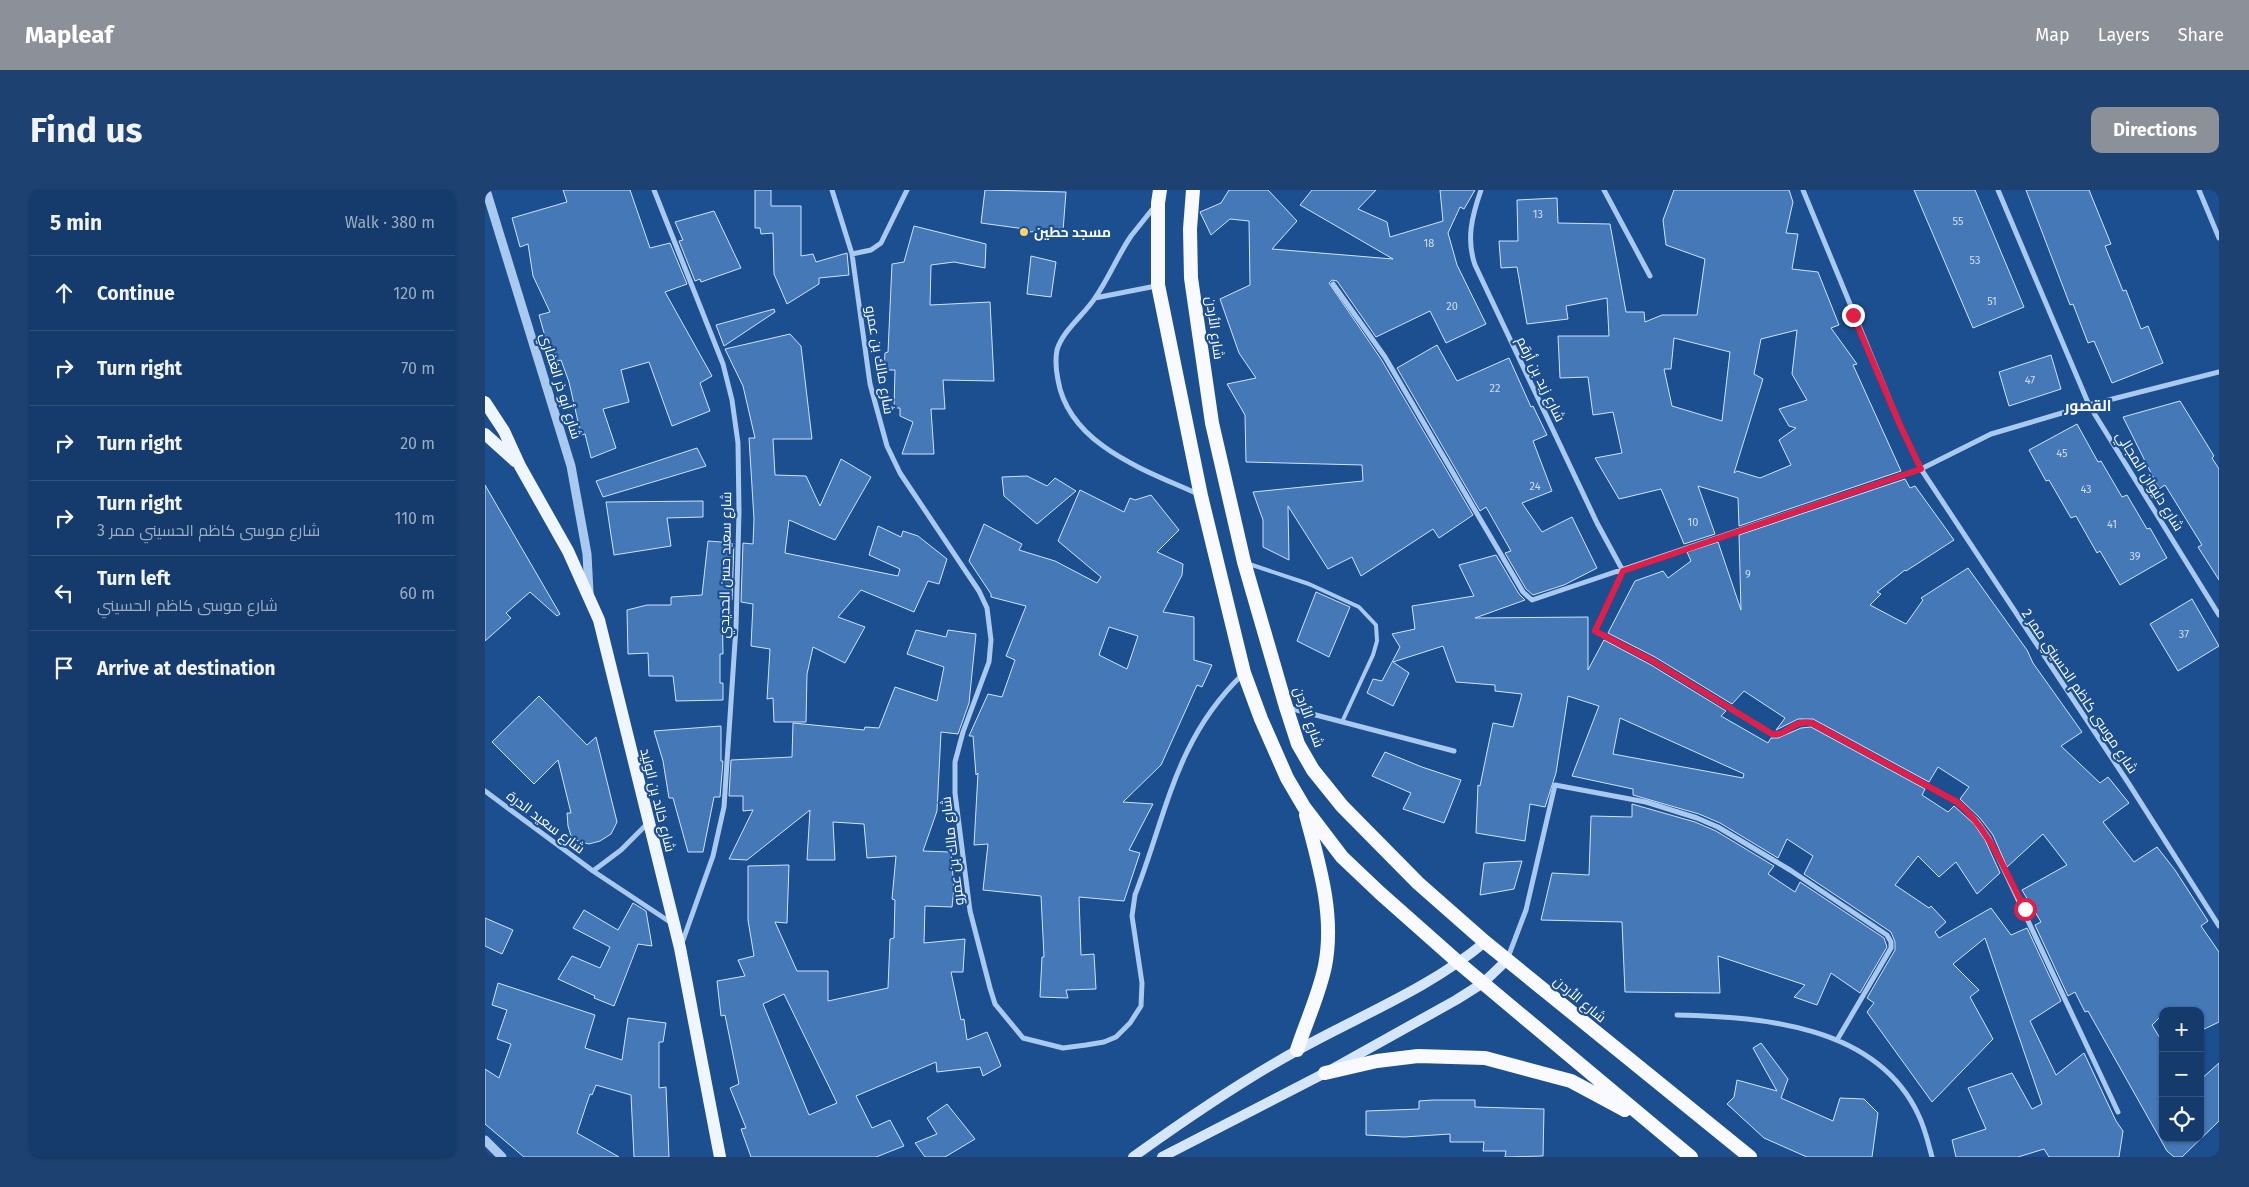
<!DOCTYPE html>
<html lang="en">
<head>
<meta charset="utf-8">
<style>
  body { margin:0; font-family:"Fira Sans",Cairo,sans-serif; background:#1d4271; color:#f1f3f6 }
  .controls { position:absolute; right:15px; bottom:15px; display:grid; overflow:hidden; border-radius:10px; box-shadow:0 1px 4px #0004 }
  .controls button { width:45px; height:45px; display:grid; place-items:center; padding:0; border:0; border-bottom:1px solid #33557e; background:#143b6b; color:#f1f3f6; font:25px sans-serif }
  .stop { position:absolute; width:15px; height:15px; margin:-11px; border:4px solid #e11d48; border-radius:50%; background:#fff }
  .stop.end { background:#e11d48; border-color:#fff; box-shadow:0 1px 5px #0008 }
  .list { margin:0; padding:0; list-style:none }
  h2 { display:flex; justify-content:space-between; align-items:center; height:65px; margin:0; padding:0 20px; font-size:21px }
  h2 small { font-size:16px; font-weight:400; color:#9dadc1 }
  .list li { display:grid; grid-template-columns:32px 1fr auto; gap:15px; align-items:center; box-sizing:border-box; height:75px; padding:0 20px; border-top:1px solid #33557e }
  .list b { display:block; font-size:19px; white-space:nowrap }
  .list p { margin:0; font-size:16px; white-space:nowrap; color:#9dadc1 }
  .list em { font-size:16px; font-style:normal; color:#9dadc1 }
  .icon { flex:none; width:28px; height:28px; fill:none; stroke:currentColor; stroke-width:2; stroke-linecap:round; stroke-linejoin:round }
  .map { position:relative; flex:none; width:1734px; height:967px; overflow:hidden; border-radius:10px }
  header { display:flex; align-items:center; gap:30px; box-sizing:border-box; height:70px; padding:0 25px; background:#8c9099; color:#fff }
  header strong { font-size:24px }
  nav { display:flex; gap:28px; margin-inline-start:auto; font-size:18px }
  .intro { display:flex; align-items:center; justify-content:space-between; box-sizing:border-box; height:120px; padding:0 30px }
  h1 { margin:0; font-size:35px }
  .button { padding:12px 22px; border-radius:10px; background:#8c9099; color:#fff; font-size:18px; font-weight:700 }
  main { display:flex; gap:30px; padding:0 30px }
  aside { flex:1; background:#143b6b; border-radius:10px; box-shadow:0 1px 4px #0004 }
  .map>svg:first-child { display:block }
  .building { fill:#4478b7; stroke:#cfe3fa; fill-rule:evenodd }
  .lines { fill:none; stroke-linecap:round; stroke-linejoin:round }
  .service { stroke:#a9c9ee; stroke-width:4 }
  .minor { stroke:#a9c9ee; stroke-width:5 }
  .tertiary { stroke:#a9c9ee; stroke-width:9 }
  .secondary { stroke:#d6e6fa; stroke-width:10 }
  .primary { stroke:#f0f6ff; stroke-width:12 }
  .trunk { stroke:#f8faff; stroke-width:14 }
  .route { stroke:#e11d48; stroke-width:6 }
  .poi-dot { fill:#ffd166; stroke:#1b4f8f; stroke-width:2 }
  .labels { text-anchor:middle; stroke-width:4.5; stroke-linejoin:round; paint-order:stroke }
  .number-label { font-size:11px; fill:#d0dded }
  .poi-label { font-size:14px; font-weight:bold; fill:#fff; stroke:#1b4f8f; text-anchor:start }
  .street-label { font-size:14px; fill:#fff; stroke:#1b4f8f }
  .neighbourhood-label { font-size:15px; font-weight:bold; fill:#fff; stroke:#1b4f8f }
</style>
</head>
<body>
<header>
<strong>Mapleaf</strong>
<nav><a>Map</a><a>Layers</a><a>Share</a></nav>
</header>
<div class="intro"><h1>Find us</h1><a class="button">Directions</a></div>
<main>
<aside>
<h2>5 min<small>Walk · 380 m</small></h2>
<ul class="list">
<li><svg class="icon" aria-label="ahead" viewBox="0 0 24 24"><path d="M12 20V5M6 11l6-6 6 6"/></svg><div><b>Continue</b></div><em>120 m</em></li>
<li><svg class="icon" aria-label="right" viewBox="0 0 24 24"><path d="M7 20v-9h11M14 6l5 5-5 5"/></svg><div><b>Turn right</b></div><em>70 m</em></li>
<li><svg class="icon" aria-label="right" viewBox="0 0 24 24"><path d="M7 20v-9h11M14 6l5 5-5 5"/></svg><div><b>Turn right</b></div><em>20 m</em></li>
<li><svg class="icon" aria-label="right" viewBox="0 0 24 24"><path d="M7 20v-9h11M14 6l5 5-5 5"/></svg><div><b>Turn right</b><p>شارع موسى كاظم الحسيني ممر 3</p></div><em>110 m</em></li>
<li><svg class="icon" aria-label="left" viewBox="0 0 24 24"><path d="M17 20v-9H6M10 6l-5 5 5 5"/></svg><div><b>Turn left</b><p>شارع موسى كاظم الحسيني</p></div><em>60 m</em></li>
<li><svg class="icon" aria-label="arrive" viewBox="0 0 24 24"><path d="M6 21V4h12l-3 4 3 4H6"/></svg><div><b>Arrive at destination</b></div></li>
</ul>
</aside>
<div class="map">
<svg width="1734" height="967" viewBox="0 0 1734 967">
  <rect width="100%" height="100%" fill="#1b4f8f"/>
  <path class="building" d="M78,0h67l20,58 20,-5 17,41 -22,8 47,84 -12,7 10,28 -38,15 -23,-64 -28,8 8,32 -26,7 13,39 -25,10 -6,-24 -4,1 -12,-53 -8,-22 -6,2 -7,-22h-2l-7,-25 11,-3 -17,-36 -5,-32 -8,3 -8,-29 55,-16z
    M270,0h16v16h30v50l12,-2 3,8 31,-9 2,22 -30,3v6l-32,20 -13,-30 -1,-41 -12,1 -1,-6h-5z
    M500,0l81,2 -3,39 -39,1 1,-3 -44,-6z
    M744,0h39l29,31 -25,28 121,10 -93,-54 12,-15h64l-18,19 29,13 3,15 53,-16 -3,-31h35l-11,19 -4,-2 -12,26 9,32 29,59 -40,19 -16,-32 -54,26 -39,-56 -5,-1 -3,3 52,76 92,156 -34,23 -6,-9 -72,47 -9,-19 -24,12 -40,-63 1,54 -26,-13v-27l-10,-28 110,-11 -1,-16 -116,-3 -1,-47 -18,-31 29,-6 -17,-25 -19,-54 30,-14 -1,-64 -19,-2 -19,16 -11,-23 21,-9z
    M1189,0h115l4,12 -7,31 12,1 -6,35 26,3 21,53 -8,3 26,36 -4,1 48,106 -162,55 -1,-28 -40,-12 17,48 -31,10 -23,-55 -42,10 -24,-41 27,-5 -9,-41 -20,3 -5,-38 -28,1 -2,-42h51l-2,-38 -41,8 2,13 -41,5 -10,-57 -16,1 -2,-27h19l-1,-41 40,-2 1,25 52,1 16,88h18l1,10 17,-7h35l8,-56 -39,-14 -3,-25zM1312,140l-5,44 15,26 -28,9 10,17 7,2 -17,12 12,25 -31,13 -23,-7 -3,2 29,-94 -9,-5 7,-35zM1189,148l56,14 -8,69 -50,-15 -8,-37h7z
    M1429,0h61l49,117 -51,21z
    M1541,0h63l22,54 -6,2 18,45 3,-1 15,39 7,-3 15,37 -51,20 -18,-42 -6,2 -15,-39 -3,1z
    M229,21l27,57 -40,14 -1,-3 -5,2 -16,-40 4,-1 -8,-18z
    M429,36l72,18 -1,24 -31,-6 -23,3 -1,40 60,-3 4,79 -51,-1 2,29h-14l3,45h-32l11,-32 -13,-6v-8h-6l1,-38h-11l1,-17 3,-1 4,-88 12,-2z
    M546,66l25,6 -5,35 -24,-3z
    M289,119l1,3 -51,34 -8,-21z
    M305,144l11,12 11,93h-39l2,36 31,1 14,30 21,-47 30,18 -36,63 -46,-20 -4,33 113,23 2,-7 -31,-14 9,-29 23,11 2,-6 15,5 29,23 -8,25 -11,-3 -14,31 -53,-22 -23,27 27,10 -20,36 -32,-16 -6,27 -1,48h-32l-1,-24 -6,1 3,-50 -19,-3 2,-42 -12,-2 2,-59 10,1 1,-25 -5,-81h6l-12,-52 -18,-37z
    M952,155l20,36 52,-23 22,49 2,-1 14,29 -14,6 19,50 -30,12 20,29 30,-15 25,51 -33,17 -31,10 -7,-6 -21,-36 6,-2 -25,-44 -6,4 -83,-143z
    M1566,165l10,34 -52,17 -10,-34z
    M1695,211l34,55 -2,2 7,11v111l-21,-33 4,-2 -37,-60 -6,4 -36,-72z
    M1592,234l21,38 3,-1 21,36 5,-2 20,34 3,-1 17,30 -47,27 -20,-34 -3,2 -21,-37 -5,2 -22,-38 -3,1 -17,-31z
    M212,258l9,18 -103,31 -7,-16z
    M542,286l20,10 8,-8 21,13 -39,33 -33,-28 -2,-19z
    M1420,289l5,9 5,-2 39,54 -48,31 -1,-1 -28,22 4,2 -11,11 36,19 17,-24 -2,-2 47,-30 59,82 6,13 49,69 -21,14 39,37 8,-6 21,26 -26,19 31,40 23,-15 18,23 33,51 -7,5 18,26v70l-19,9v-20h-37v3l-11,11 11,18v95h37v-58l19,-17v58l-37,36h-8l-7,-6 -79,-140 -3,1 -10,-20 -7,4 -33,-71 6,-3 -19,-32 45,-25 -24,-31 -36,33 -14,-32 -13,-17 -20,-19 9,-12 -31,-20 -9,15 -116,-63h-15l-22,11 9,-12 -41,-27 -12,13 -77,-47 -47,-24 27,-52 28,-10 5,7 23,-17 -4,-9 31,-10 23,68 -2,-75z
    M0,295l75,129 -3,2 -27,-24 -24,21 5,5 -26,23z
    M595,300l44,22 6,-14 5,2 16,-5 28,35 -22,22 26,12 -1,11 -19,37 31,5v43l18,5 -10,22 -5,-2 -36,80 -38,37 30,2 -24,46 11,3 -16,48 -45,-4 2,58 13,-1 2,35 -30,1 2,8 -28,-1 2,-40h2l-3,-61 -58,-6 5,-46 -14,1 4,-72 -2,2 -3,-39h-4l19,-42 14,3 13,-37 -9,-4 20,-50 -35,-9v-3l-22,-33 15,-37 38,20 -3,6 36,11 42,22 4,-6 -43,-36zM624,437l29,9 -11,33 -28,-14z
    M218,311v16l-36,1 4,28 -57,9 -8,-53z
    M223,351l26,2 -2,57 -10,-2 1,56h-3v29h3v17l-47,1 -3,-25h-24l-1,-23 -20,1 -1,-44 20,-5h24v-8l31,-2z
    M1011,365l23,39 6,6 -50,18 113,-1v53l16,-30 47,25 75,46 -5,5 47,27 3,-5h7l23,-10 10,-1 114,62 -3,6 26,17 6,-6 20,18 11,16 15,33 -23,21 -21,-32 -17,15 -21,-21 -23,29 34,23 2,-2 15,16 -11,10 4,6 52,-30 20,27 16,-7 34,73 -31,20 26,54 28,-22 32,68 7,10 -4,26h-70l-5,-8 -26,8h-62l-4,-17 34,-11 -18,-41 44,-15 20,36 10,-5 -57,-166 -32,26 26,26 -9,7 23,42 -61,63 -65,-90 7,-9 -7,-5 28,-48v-8l-4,-10 -87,-58 9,-18 -26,-17 -9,19 -58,-35 -21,-9 -66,-19v-6l-61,-13 27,-70 -31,-10 -12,77 -11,34 -15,-3 -5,37 -49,-8 2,-48 2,1 13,-63 20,4 9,-33 -27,-3v-6l-39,-3 -13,-36 -50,16 16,11 -16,33 -26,-13 6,-14 9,2 18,-34 -8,-13 23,-5 -3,-23 62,-10 -15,-31zM1135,528l124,56 -1,4 -130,-24z
    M831,402l34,15 -21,50 -32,-16z
    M1707,409l27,47 -41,25 -28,-47z
    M431,440l30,7 2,-7 28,4 -7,69 -11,31 -17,-2 -4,79 -14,40 28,1 3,36 -2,19 -27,-1 -1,37 41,-4 -2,33h-12l10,48 3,-1 3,21 20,-8 14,34 -18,10 -3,-9 -43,5 -1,-10 -80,34 16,32 18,-8 14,26 -28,11h-125l-10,-28 5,-1 -16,-40 9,-4 -14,-69 -4,1 -4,-35 28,-5 -7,-16 16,-4 -6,-36v-54l41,-1 -2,58 -12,-1 22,49h31v30l60,-13 2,-49 4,-1 1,-38 -3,-1 4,-43 -29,2 -3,-34 -31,-2 2,38h-28l3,-50 -63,50 -18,-1 24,-49 -10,1v-15h-14l2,-36 61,-3 1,-34 71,7 1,-3 14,1 16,-41 42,14 7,-34 -37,-13zM299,804l53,109 -28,12 -46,-111z
    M54,506l48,49 9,-8 21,85 -6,12 -11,7 -11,3 -17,-5 -4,-13 -1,-13h4l-13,-53 -24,24 -42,-42z
    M236,536v35h2l-3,36h-6l-11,55h-15l-15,-54h-4l-6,-37 -9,-30z
    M900,562l37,15 39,13 -17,43 -41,-14 8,-16 -39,-17z
    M1147,614l63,18 21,9 58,35 -6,8 27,18 5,-10 84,56 3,9 -27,46 -29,-20 -14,32 -23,-8 11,-12 -87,-29 2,37 -95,-1 -3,-70 -81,-2 11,-47 37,2 2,-59 41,1z
    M1037,671l-8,28 -34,6 4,-32z
    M148,713l13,8 6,35 -14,-2 -24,62 -20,-8 1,-2 -37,-17 14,-23 28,12 10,-21 -37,-19 11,-18 34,20z
    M0,728l28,12 -11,24 -17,-8z
    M13,793l97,32 -10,33 37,12 6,-42 38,5 -3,19h-4v46l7,-1 3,70h-35l-3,-62 -35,-10 -4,10 -2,-1 -13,39 42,24h-95l-39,-33v-55l14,9 12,-34 -14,-5 10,-29 -15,-5z
    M1276,853l27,36 -7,19 52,23 7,-23 24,1 14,14 -6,44h-65l-43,-19 -37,-34 7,-7 3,-17 40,11 -24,-43z
    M948,910h42v7l69,2 -1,47 -38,1 1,-6h-23l1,-9h-34v-8l-46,3 -38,-2v-24l53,-2v-8z
    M462,914l28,35 -30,18h-20l-10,-14 22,-9 -10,-16z"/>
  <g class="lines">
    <path class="service" d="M764,374l60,20 50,23 17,18 1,16 -4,14 -31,67"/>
    <path class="minor" d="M169,0l69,174 9,36 6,43 1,69 -3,115 -12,180 -11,49 -31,87
      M347,0l20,64 18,130 17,62 13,27 79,118 8,17 4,32 -2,22 -26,70 -8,30v31l15,118 20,77 5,16 28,34 40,10 23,-3 18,-3 12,-5 14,-14 11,-17 1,-23 -10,-67 3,-21c32,-82 40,-155 107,-220
      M996,0c-9,26 -15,49 -6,75l122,258 26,48 -28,60 58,30 119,73c15,3 20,-15 40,-11l145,79 20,19 12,17 129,274
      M1119,0l46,86
      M1318,0l97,235 21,44 208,315 90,142
      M1513,0l91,215 130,210
      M1714,0l20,48
      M670,16c-8,10 -16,20 -24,30 -13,19 -22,42 -36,62 -11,17 -32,32 -38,52 -2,10 -1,20 1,30 11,65 87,90 140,114
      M367,64l19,-4 10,-7 26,-53
      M848,94l52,73 138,235 9,8 389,-131 70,-35 98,-29 130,-33
      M610,108l61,-12
      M804,518l165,43
      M0,601l108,80 77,51
      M108,681l28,-21 27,-27
      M1022,770l19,-50 29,-125 91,17 51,16 21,9 72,43 97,65 4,7v6l-54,92
      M1192,825c85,2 199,10 241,99 7,14 10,28 14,43"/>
    <path class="tertiary" d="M1,0l85,276 16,88 2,38
      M0,950l17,17"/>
    <path class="secondary" d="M648,967c53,-38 108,-76 165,-107 63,-35 132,-62 187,-108
      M677,967l163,-84 131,-73 27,-17 24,-23"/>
    <path class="primary" d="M0,212l19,29 16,35 48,85 31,69 81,328 40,209
      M0,244l30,27"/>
    <path class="trunk" d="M675,0l-2,13v82l43,211 43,177 17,46 26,59 17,29 38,50 38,36 79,70 232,194
      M708,0l-3,39 1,49 21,145 32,139 42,145 12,37 15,26 29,36 76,77 67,59 265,215
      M812,860c9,-28 22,-55 28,-84 10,-51 -6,-102 -19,-151
      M840,883l52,-12 41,-5 67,2 86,23 54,29"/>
  </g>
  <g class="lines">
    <path class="route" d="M1368,125l47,110 21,44 -298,102 -28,60 58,30 119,73c15,3 20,-15 40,-11l145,79c33,28 48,69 68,107"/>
  </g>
  <circle class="poi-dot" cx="539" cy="42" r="5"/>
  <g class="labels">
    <g class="number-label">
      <text x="1053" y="28">13</text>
      <text x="1473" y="35">55</text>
      <text x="944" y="57">18</text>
      <text x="1490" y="74">53</text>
      <text x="1507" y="115">51</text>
      <text x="967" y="120">20</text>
      <text x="1545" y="194">47</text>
      <text x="1010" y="202">22</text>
      <text x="1577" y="267">45</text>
      <text x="1050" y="300">24</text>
      <text x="1601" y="303">43</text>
      <text x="1208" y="336">10</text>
      <text x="1627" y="338">41</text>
      <text x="1650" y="370">39</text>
      <text x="1263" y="388">9</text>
      <text x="1699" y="448">37</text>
    </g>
    <g class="poi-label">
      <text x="549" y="47">مسجد حطين</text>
    </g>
    <g class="street-label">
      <text transform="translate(730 138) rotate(82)" y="5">شارع الأردن</text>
      <text transform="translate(395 170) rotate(80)" y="5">شارع مالك بن عمرو</text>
      <text transform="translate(1056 189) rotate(64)" y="5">شارع زيد بن أرقم</text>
      <text transform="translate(76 196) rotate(73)" y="5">شارع أبو ذر الغفاري</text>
      <text transform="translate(1665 291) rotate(58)" y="5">شارع دليوان المجالي</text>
      <text transform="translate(240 375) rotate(-89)" y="5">شارع سعيد حسن الحديدي</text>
      <text transform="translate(1595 501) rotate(56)" y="5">شارع موسى كاظم الحسيني ممر 2</text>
      <text transform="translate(824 527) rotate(70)" y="5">شارع الأردن</text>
      <text transform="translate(173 610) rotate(76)" y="5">شارع خالد بن الوليد</text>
      <text transform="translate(61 632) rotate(37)" y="5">شارع سعيد الدرة</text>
      <text transform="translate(467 661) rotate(-97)" y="5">شارع مالك بن عمرو</text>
      <text transform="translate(1095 809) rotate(40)" y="5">شارع الأردن</text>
    </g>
    <g class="neighbourhood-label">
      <text x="1603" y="221">القصور</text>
    </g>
  </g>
</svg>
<div class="controls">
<button>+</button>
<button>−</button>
<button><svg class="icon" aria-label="locate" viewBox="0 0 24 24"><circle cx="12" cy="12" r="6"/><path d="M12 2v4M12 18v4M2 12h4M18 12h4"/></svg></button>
</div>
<div class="stop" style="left:1540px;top:719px"></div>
<div class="stop end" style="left:1368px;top:125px"></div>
</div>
</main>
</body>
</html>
